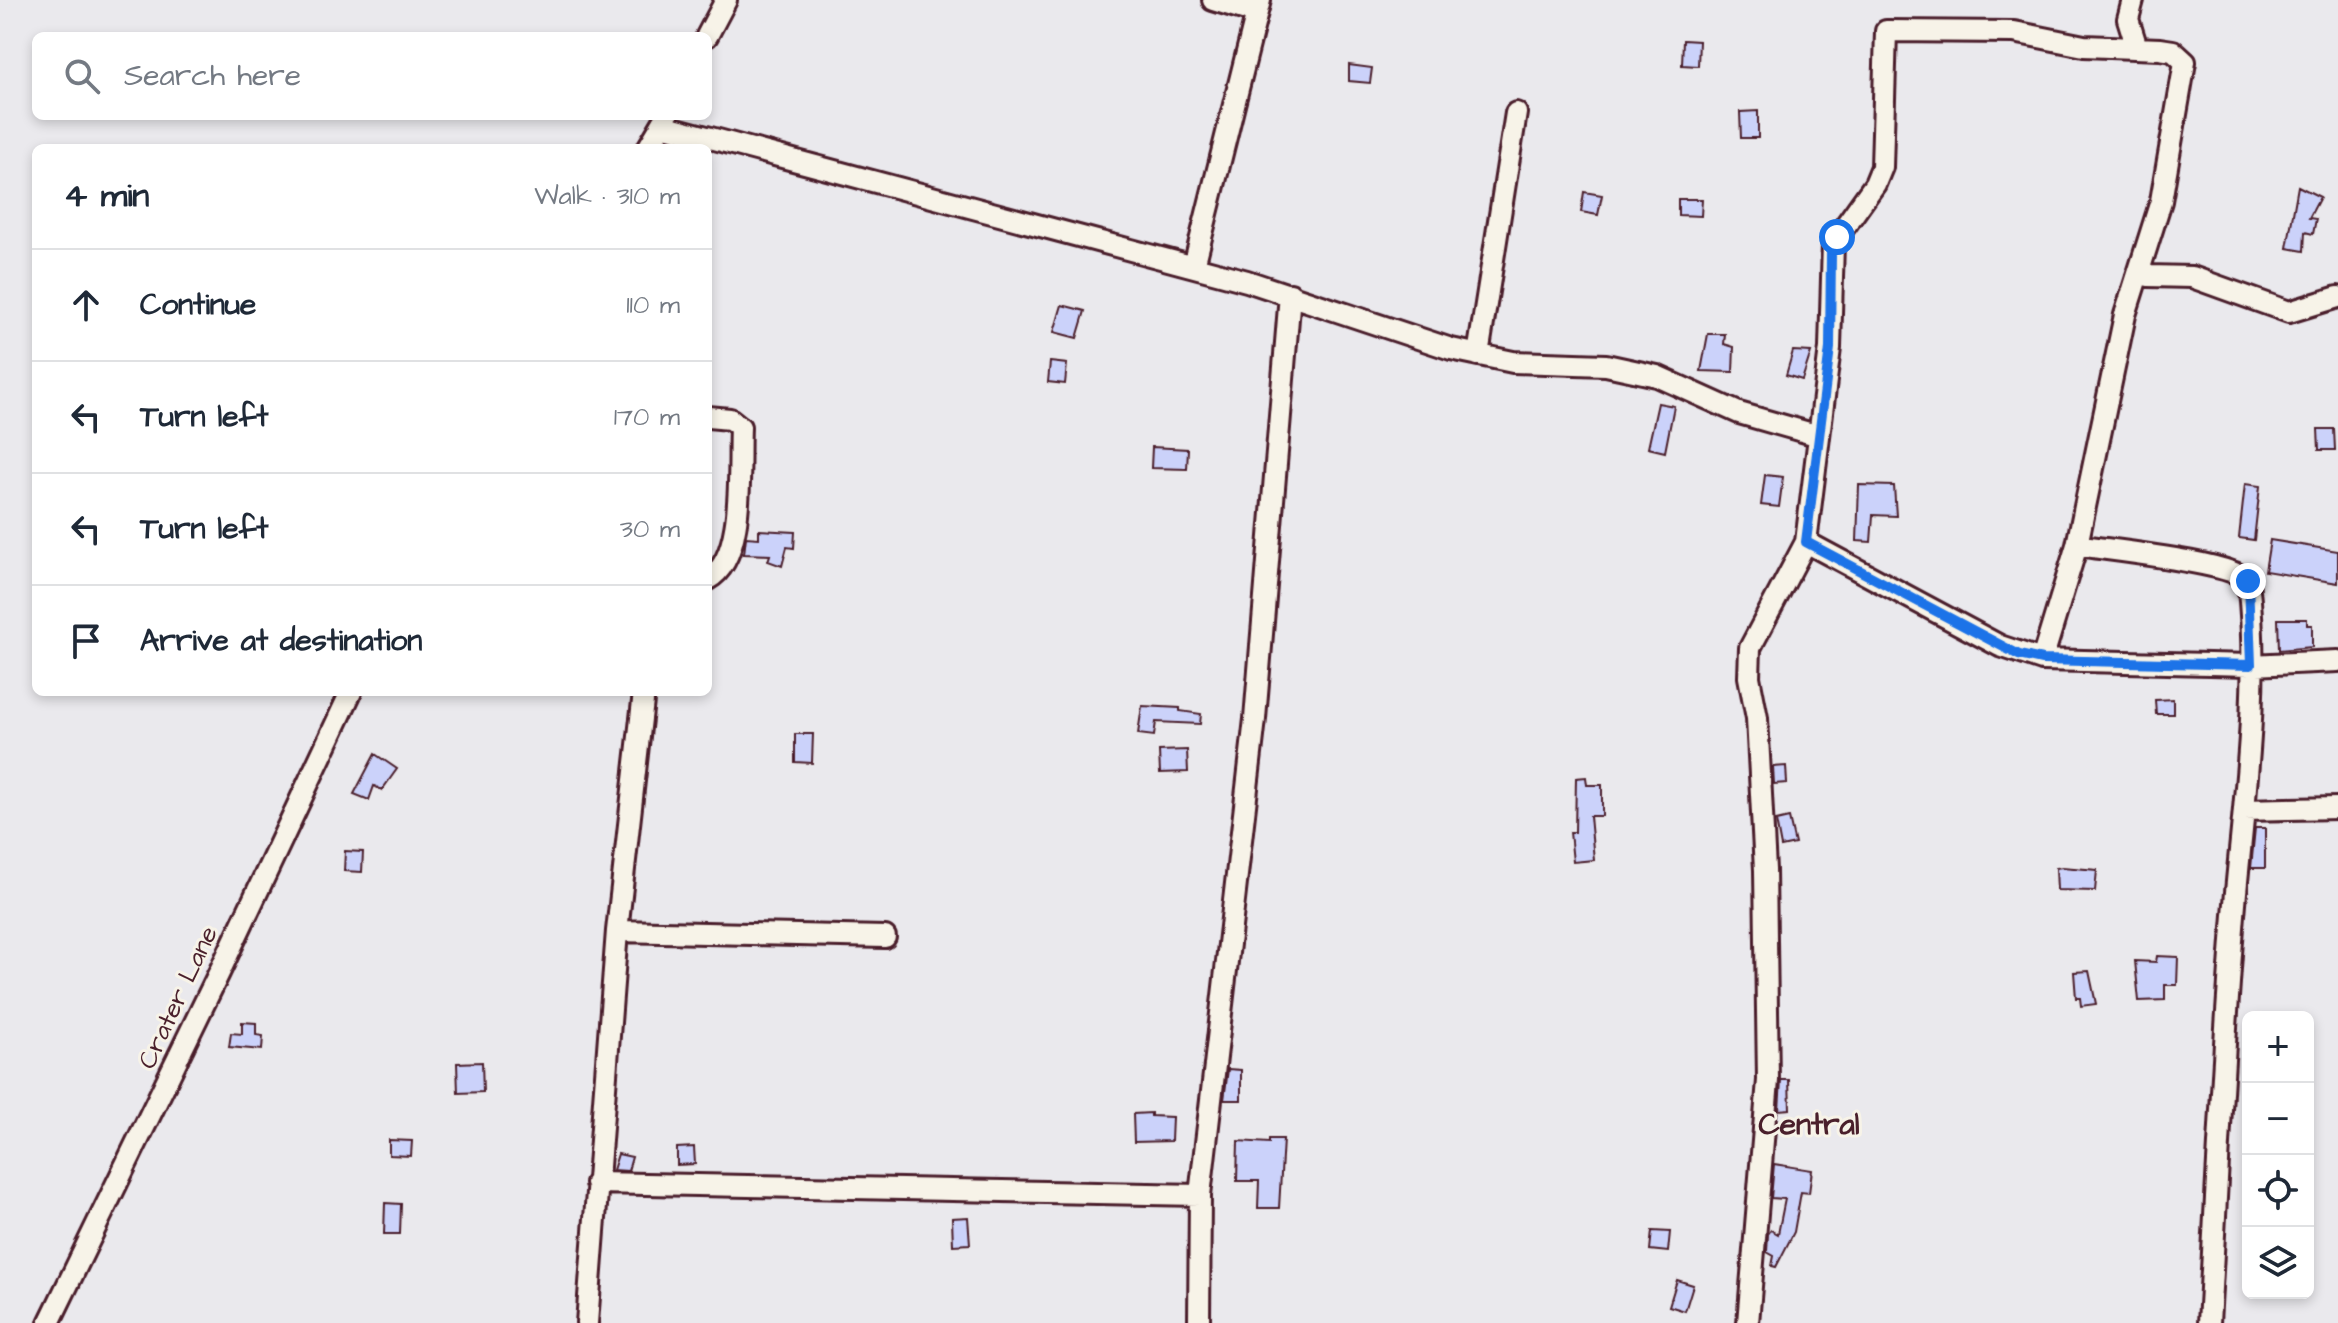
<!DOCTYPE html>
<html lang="en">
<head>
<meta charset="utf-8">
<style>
  body { margin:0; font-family:"Architects Daughter",sans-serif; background:#f2f2f3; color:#1f2937 }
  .controls { position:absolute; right:24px; bottom:24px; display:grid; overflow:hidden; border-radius:12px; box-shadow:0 4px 12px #0003 }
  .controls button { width:72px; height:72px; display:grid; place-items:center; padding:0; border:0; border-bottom:2px solid #e0e1e3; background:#fff; color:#1f2937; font:40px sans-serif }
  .stop { position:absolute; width:24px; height:24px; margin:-18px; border:6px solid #1a73e8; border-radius:50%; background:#fff }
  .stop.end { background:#1a73e8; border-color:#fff; box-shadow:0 2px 8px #0008 }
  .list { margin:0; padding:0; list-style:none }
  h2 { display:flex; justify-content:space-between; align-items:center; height:104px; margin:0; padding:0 32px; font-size:34px }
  h2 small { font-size:26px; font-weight:400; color:#747a83 }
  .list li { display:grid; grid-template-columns:52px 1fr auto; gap:24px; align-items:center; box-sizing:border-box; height:112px; padding:0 32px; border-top:2px solid #e0e1e3 }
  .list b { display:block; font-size:30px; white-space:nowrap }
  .list em { font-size:26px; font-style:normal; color:#747a83 }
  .icon { flex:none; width:44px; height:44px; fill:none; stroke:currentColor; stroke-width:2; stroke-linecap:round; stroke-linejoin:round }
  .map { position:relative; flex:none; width:2338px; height:1323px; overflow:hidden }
  .search { position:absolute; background:#fff; box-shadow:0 4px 12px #0003; left:32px; top:32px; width:680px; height:88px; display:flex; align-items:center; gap:20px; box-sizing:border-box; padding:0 28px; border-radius:12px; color:#747a83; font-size:30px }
  .panel { position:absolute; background:#fff; box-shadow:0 4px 12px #0003; left:32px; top:144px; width:680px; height:552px; border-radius:12px }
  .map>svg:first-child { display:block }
  .building { fill:#cbd2fa; stroke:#4a1f2b; stroke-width:2 }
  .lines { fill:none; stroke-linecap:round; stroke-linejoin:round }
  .minor-casing { stroke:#4a1f2b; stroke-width:26 }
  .minor { stroke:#f7f3e8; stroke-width:20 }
  .route { stroke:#1a73e8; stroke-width:10 }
  .labels { text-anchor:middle; stroke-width:6; stroke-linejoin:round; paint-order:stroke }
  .street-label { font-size:26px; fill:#4a1f2b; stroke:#f7f3e8 }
  .quarter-label { font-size:30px; font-weight:bold; fill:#4a1f2b; stroke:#f7f3e8 }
</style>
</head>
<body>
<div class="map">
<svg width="2338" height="1323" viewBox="0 0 2338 1323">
  <rect width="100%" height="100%" fill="#eae9ed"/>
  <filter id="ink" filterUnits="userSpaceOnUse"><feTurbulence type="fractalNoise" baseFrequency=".0125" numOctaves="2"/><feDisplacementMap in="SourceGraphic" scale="16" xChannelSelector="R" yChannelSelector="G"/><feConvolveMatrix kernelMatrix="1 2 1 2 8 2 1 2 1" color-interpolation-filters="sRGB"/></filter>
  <g filter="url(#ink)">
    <path class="building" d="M1683,40l16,1 -1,25 -16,-1z
      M1349,65l23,3 -2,15 -21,-2z
      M1758,111v27h-17l-1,-26z
      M2298,186l22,11 -11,21 7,1 -3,15 -8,-2 -1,19 -17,-3z
      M1584,192l18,3 -4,20 -17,-3z
      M1678,199h24l-1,17 -23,-1z
      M1062,305l23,6 -8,27 -23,-6z
      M1708,334h17l-1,10 10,3 -1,25 -32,-1z
      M1793,351l18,1 -9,28 -16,-5z
      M1050,362l17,2 -2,20 -17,-2z
      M1658,403l16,3 -9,46 -17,-4z
      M2318,429h16l1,21h-16z
      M1152,447l36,2 -1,20 -36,-1z
      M1765,475l18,2 -4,30 -18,-2z
      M2245,484l15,2 -6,54 -15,-2z
      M1859,485l35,1 2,30 -23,-1 -2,27 -14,-1z
      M759,530l36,2 -1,16 -7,-1 -5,19 -14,-5 2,-6 -26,-1 2,-17 13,1z
      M2270,540l68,11v32l-73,-12z
      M2278,619h29v6h5v22l-33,3z
      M2173,699v15h-17l-1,-14z
      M1142,706l38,2v3l21,3 -1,10 -44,-2 -2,14 -16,-2z
      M795,734h18l-1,29 -17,-1z
      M1187,750l1,22 -28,1 -1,-22z
      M375,754l22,15 -15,21 -8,-4 -5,14 -15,-6z
      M1786,766l1,17 -13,1 -1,-17z
      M1586,777l1,8h15v31h-12l4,44 -21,2 -3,-30h5l1,-54z
      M1789,818l6,26 -14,3 -5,-26z
      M2255,828h10v40h-14z
      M345,851l18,1 -1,20 -18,-1z
      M2062,867l35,3 -2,21 -38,-1 -1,-22z
      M2157,956l21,1 -1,28h-12v15l-26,1 -4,-40 21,1z
      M2089,971l7,33 -15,2 -1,-8h-4l-2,-26z
      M242,1022l14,1v12l7,1 -1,14 -33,-3 2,-14 11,1z
      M482,1062l1,30 -25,1 -1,-30z
      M1228,1069l13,1v30h-17z
      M1781,1080h8l1,29 -11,1z
      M1151,1113v3l21,1 -1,24 -37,1 -1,-28z
      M1269,1139h14l-4,69h-21l1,-27h-22l1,-40 31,2z
      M389,1140l23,1 -1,15 -22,-1z
      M694,1147l1,17 -18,1v-17z
      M618,1154l14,3 -4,14 -15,-1z
      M1774,1164l38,6 -3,23 -8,-1 -7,40 -18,35 -4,-1 2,-10 -7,-4 1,-18 3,-4 7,4 7,-35 -14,-1z
      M385,1203l16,1 -1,30h-16z
      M968,1217l2,27 -17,1 -1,-27z
      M1652,1231l18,1 -2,20 -18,-2z
      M1677,1280l16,5 -8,26 -16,-5z"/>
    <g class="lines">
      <defs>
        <path id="minor" d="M1213,0l43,13
          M2133,0l-5,19 9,29
          M707,36l19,-36
          M662,125l585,156 204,68 62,13 93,3 51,11 82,37 77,22
          M648,148l19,-32
          M1194,266l66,-266
          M2140,269l8,7 44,1 97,35 49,-15
          M1478,355l38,-242
          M708,417l22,2 10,8c-2,40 6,132 -32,152
          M1806,542l194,104 42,14 209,5 87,-4
          M2077,545c30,5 156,17 171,36 13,110 -5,225 -14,334 -11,136 -17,272 -25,408
          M2244,810l94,-2
          M617,931l268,6
          M596,1183l604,12
          M49,1323l170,-350 132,-281
          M587,1323l30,-392 27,-239
          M1199,1323l1,-128 55,-476 35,-425
          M1748,1323l20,-243 -3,-210 -8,-152 -8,-41 1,-29 56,-106 24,-194 3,-105 42,-59 7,-17 4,-136 128,1 70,14 76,3 13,2 12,11 -24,139 -36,114 -48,230 -35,115"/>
      </defs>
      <use href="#minor" class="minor-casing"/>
      <use href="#minor" class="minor"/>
    </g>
  </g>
  <g class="lines" filter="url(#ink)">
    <path class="route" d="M1837,237l-6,16 -1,95 -24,194 213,113 23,5 209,5 -3,-84"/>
  </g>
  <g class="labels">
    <g class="street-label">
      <text transform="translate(177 997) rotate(-65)" y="9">Crater Lane</text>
    </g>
    <g class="quarter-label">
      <text x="1809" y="1134">Central</text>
    </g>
  </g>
</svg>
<div class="controls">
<button>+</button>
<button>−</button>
<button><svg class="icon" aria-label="locate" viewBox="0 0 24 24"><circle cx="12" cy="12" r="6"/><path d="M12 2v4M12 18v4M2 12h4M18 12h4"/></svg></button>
<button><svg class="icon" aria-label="layers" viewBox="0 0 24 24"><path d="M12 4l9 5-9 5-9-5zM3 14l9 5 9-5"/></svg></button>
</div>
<div class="stop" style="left:1837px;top:237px"></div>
<div class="stop end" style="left:2248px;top:581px"></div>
<div class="search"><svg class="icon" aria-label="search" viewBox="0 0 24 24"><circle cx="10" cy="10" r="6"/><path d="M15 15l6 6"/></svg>Search here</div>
<section class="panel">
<h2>4 min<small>Walk · 310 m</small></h2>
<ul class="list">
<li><svg class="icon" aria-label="ahead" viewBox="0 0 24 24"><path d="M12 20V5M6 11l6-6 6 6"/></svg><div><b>Continue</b></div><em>110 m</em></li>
<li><svg class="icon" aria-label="left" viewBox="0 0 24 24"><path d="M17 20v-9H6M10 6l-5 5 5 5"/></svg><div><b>Turn left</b></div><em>170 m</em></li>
<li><svg class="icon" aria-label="left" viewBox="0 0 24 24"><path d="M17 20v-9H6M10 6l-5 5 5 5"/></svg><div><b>Turn left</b></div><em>30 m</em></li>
<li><svg class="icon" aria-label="arrive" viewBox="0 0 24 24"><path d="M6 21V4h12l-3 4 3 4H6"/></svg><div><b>Arrive at destination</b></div></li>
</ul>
</section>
</div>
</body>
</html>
